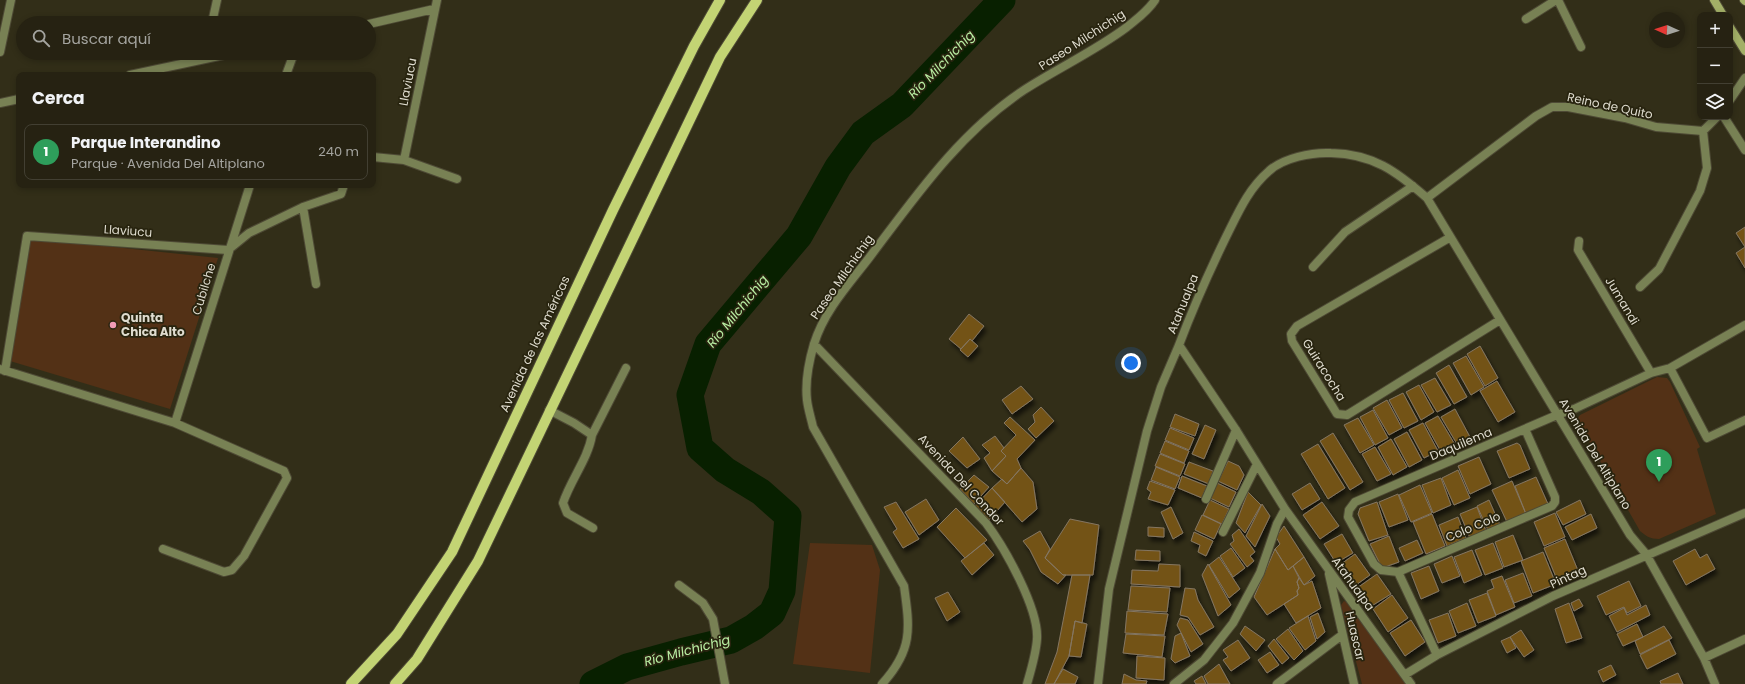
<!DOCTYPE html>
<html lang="es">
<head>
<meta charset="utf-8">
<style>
  body { margin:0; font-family:Poppins,sans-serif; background:#322f20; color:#f1f3f6 }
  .controls { position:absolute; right:12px; top:12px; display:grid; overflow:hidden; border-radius:8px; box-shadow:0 2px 6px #0003 }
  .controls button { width:36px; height:36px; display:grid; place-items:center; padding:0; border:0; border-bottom:1px solid #423f32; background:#262212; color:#f1f3f6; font:20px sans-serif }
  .compass { position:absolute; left:1649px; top:12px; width:36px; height:36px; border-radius:50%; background:#262212; box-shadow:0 2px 6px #0003; rotate:273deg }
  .you { position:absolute; left:1131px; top:363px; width:14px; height:14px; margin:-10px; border:3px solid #fff; border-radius:50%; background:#1a73e8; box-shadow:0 0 0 6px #1a73e833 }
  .badge { display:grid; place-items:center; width:26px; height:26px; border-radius:50%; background:#f09ab6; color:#fff; font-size:13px; font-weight:700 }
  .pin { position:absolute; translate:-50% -33px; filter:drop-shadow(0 1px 2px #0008) }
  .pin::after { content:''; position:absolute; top:21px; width:14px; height:12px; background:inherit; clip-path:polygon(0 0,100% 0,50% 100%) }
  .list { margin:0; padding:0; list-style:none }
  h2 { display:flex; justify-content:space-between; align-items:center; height:52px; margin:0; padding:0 16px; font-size:17px }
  h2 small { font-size:13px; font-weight:400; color:#a4a49f }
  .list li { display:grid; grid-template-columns:26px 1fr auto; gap:12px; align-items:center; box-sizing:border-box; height:56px; margin:0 8px 8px; padding:0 8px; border:1px solid #423f32; border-radius:8px }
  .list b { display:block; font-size:15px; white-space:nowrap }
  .list p { margin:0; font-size:13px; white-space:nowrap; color:#a4a49f }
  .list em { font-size:13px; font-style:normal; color:#a4a49f }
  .icon { flex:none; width:22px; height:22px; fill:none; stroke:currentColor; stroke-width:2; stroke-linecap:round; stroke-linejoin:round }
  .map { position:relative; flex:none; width:1745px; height:684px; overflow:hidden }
  .search { position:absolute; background:#262212; box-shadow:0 2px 6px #0003; left:16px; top:16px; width:360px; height:44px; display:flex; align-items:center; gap:10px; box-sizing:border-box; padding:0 14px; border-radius:22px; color:#a4a49f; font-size:15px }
  .panel { position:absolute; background:#262212; box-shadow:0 2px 6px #0003; left:16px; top:72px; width:360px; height:116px; border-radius:8px }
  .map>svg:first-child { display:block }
  .green { fill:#533116 }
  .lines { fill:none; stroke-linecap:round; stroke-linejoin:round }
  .river { stroke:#082000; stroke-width:27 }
  .building { fill:#735319; stroke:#847661; filter:url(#shadow) }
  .lane-casing { stroke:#4e4a35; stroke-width:10 }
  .street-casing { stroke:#4e4a35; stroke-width:10 }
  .secondary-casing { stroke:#4e4a35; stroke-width:10 }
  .primary-casing { stroke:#4e4a35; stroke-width:12 }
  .lane { stroke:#788154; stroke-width:8 }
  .street { stroke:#788154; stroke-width:8 }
  .secondary { stroke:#a3b067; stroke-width:8 }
  .primary { stroke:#c3d474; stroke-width:10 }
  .poi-dot { fill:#f09ab6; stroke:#28240f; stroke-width:1.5 }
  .labels { text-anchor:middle; stroke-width:3.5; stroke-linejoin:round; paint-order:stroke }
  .street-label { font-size:12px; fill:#dfdccf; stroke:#28240f }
  .poi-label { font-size:12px; font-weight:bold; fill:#dfdccf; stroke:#28240f; text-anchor:start }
  .water-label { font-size:13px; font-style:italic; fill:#b9efa3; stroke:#28240f }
</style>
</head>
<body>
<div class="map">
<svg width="1745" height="684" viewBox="0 0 1745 684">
  <defs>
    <filter id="shadow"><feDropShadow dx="2.5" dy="4.5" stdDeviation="2" flood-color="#0009"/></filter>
  </defs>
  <rect width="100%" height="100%" fill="#322e18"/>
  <path class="green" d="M29,238l189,20 -48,151 -160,-48z
    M1657,377l10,1 3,4 30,65 -3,2 19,65 -57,25c-9,0 -13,-3 -19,-8l-62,-109 -1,-3 3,-4z
    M810,543l62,2 8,25 -10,103 -77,-9z
    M1344,601l2,1 60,82h-44l-21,-79z"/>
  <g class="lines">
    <path class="river" d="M593,684l34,-17 54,-15 50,-12 23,-13 18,-14 10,-22 6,-75 -27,-24 -36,-22 -25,-22 -10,-53 18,-51 91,-108 39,-69 25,-34 39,-28 100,-105"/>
  </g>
  <path class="building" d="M1745,227v41l-9,-15 9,-6 -9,-14z
    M969,314l15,12 -12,15 -2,-2 -9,10 -12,-10z
    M970,339l8,7 -10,11 -8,-7z
    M1480,346l18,32 -13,8 -18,-32z
    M1466,356l18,31 -13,8 -18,-32z
    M1449,365l18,32 -13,7 -18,-31z
    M1435,378l16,27 -14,7 -16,-27z
    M1497,381l18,31 -17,10 -18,-31z
    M1419,385l15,27 -13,8 -15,-28z
    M1021,386l12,13 -21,15 -10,-14z
    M1403,393l15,28 -14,7 -15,-28z
    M1387,400l15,28 -13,7 -16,-27z
    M1041,407l13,14 -18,17 -8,-9 7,-7 -2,-7z
    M1455,409l15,28 -13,7 -16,-27z
    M1373,410l15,28 -13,7 -15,-28z
    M1175,414l24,10 -4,12 -25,-9z
    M1438,416l16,27 -14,7 -15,-27z
    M1010,417l25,23 -18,19 4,9 -14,16 -15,-13 14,-15 -5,-5 15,-16 -12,-12z
    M1358,418l16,27 -14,8 -16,-28z
    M1423,423l15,28 -14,7 -15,-28z
    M1205,425l11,5 -12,29 -12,-5z
    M1170,428l24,10 -5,12 -24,-10z
    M1407,432l15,28 -13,7 -15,-28z
    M1333,433l30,49 -13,8 -30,-49z
    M995,436l9,12 -3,3 5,5 -14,15 -8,-13 6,-5 -8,-8z
    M963,437l17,22 -13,9 -18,-17z
    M1391,439l16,28 -14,8 -15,-28z
    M1165,441l24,10 -5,12 -24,-10z
    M1517,443l3,2 10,24 -21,9 -12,-27z
    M1318,444l27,44 -17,11 -27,-45z
    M1375,447l16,27 -14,7 -15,-27z
    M1160,454l25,10 -5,12 -25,-10z
    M1479,457l12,27 -21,10 -12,-28z
    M1228,461l11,5 5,9 -7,15 -19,-9z
    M1189,462l24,9 -4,13 -25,-10z
    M1156,467l24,10 -5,12 -24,-9z
    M1021,468l12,14 4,27 -15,13 -30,-34 10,-9 5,5z
    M1458,470l12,28 -16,7 -12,-27z
    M974,475l15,12 -15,17 -14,-15z
    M1182,476l25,10 -5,12 -24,-10z
    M1536,477l12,27 -22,10 -11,-28z
    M1441,478l10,27 -18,8 -11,-28z
    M1150,481l25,9 -7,15 -20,-6 3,-7 -4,-3z
    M1512,481l14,33 -19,8 -15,-32z
    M1217,483l19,9 -7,15 -19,-9z
    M1310,483l10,16 -18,11 -10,-16z
    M1420,485l12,28 -21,9 -12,-27z
    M992,488l13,14 -17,19 -14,-14z
    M1248,492l13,13 -16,28 -9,-10z
    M1398,494l10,26 -19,7 -10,-25z
    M926,499l13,21 -20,15 -14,-23z
    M1210,500l19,9 -7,15 -19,-9z
    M1489,500l11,25 -12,5 -11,-24z
    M1580,500l6,14 -23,11 -7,-13z
    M896,502l23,37 -16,9 -10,-16 4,-3 -13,-22z
    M1322,502l17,24 -19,13 -17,-24z
    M1377,502l11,33 -19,6 -11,-27 2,-6z
    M1262,504l8,12 -15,31 -9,-11z
    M1171,507l12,26 -10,6 -12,-27z
    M1477,507l9,24 -16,7 -10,-24z
    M956,508l31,32 -22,18 -28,-31z
    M1555,513l10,24 -21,9 -10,-24z
    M1432,514l13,32 -19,8 -13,-32z
    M1591,514l6,14 -25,12 -7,-13z
    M1202,515l19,9 -7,15 -19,-9z
    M1458,517l8,21 -19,8 -8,-21z
    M1070,519l29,6 -6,50h-30l-18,-17z
    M1284,526l20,31 -16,13 -13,-21 5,-5 -4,-7z
    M1148,527l16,1v9l-16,-1z
    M1239,529l16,23 -5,4 4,5 -7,6 -17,-23 4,-3 -2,-6z
    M1040,531l10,18 -5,9 18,17h3l-8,9 -17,-12 -11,-22 -7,-9z
    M1194,532l19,9 -7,15 -8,-4 2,-7 -9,-4z
    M1342,534l11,19 -17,10 -12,-19z
    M1513,535l10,25 -19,7 -9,-25z
    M1389,536l10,26 -17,6 -12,-24z
    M1565,539l14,34 -21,9 -14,-34z
    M1417,540l6,13 -18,8 -6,-13z
    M984,543l10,12 -22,20 -11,-14z
    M1493,543l10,25 -18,7 -10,-25z
    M1231,548l14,20 -12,9 -13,-21z
    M1275,549l13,21 5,-4 6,12 -2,4 2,6 -2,3 1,4 -31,20 -13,-18z
    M1695,549l5,9 7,-4 8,15 -29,16 -13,-24z
    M1136,550l24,1v10l-25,-1z
    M1472,550l10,25 -18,8 -10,-26z
    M1543,552l13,32 -23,9 -12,-32z
    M1355,554l15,21 -14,10 -15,-21z
    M1452,556l8,20 -18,7 -8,-19z
    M1219,557l21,32 -11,9 -20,-33z
    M1304,557l11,19 -11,9 -11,-19z
    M1159,564l21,1v22l-49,-3 1,-14 26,1z
    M1208,564l23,41 -13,11 -16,-41z
    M1429,566l10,25 -18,8 -10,-26z
    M1523,573l9,23 -18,7 -9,-23z
    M1377,574l14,20 -21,13 -13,-19z
    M1072,575h18l-8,48 -7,-2 -6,35 -15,28h-9l12,-32z
    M1502,576l13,31 -19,8 -9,-24 7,-3 -3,-8z
    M1299,578l5,7 8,-4 9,27 -25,15 -12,-19 14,-9 -1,-4 2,-3 -2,-6z
    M1629,581l12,25 -14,7 -3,-6 -18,8 -9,-19z
    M1131,586l39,2 -3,24 -39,-2z
    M1185,588l10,1 3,11 16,27 -14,8 -12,-18 -8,-2z
    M948,592l12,20 -13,9 -12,-23z
    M1487,593l9,23 -18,7 -9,-23z
    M1392,595l16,23 -20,14 -15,-23z
    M1579,599l4,7 -9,5 -3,-8z
    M1467,603l9,23 -18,7 -9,-22z
    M1569,603l13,35 -16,5 -11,-34z
    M1646,605l4,10 -33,17 -8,-16 15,-8 3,7z
    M1127,611l41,3 -4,21 -39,-2z
    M1318,613l7,19 -8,7 -7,-22z
    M1448,613l8,23 -18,7 -9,-23z
    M1308,616l8,25 -11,9 -16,-22z
    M1180,618l8,2 15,24 -12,8 -14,-27z
    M1411,620l14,22 -20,14 -15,-23z
    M1075,621l12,3 -6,33 -12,-1z
    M1637,624l6,13 -20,9 -6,-12z
    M1245,626l20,14 -9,11 -16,-17z
    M1664,626l8,12 -32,16 -5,-13z
    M1288,629l15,22 -9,9 -18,-21z
    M1521,630l13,20 -10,7 -14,-20z
    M1181,633l9,23 -15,7 -4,-4 4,-23z
    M1126,634l39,2 -3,21 -39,-4z
    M1510,637l6,11 -9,5 -6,-12z
    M1274,639l15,19 -7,6 -14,-18z
    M1238,640l12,18 -19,13 -8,-11 5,-3 -5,-7z
    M1669,640l7,14 -29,15 -7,-14z
    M1270,652l9,13 -12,8 -9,-13z
    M1137,656l28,2 -1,22 -28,-2z
    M1219,664l11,20h-22l-4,-8z
    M1611,665l5,10 -13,7 -5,-11z
    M1063,669l15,8 -3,7h-21z
    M1678,673l5,11h-22l-1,-3z
    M1124,674l12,6 11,1 -1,3h-24z
    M1202,676l4,8h-10l-2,-3z"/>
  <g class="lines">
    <defs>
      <path id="lane" d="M549,410l25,13 18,12c-4,24 -21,44 -29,68l4,10 26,15
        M592,435l34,-67
        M679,585l24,18 10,16 12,65"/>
      <path id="street" d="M1558,0l23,47
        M1526,19l30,-19
        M212,23l5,-23
        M369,24l65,-15
        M0,52l11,-52
        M130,75l103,-22
        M286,75l8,-22
        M1730,100l15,-22
        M0,103l19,-4
        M1724,117l21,33
        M373,157l31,3 33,-160
        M404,160l53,19
        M1427,198l109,-82 16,-9h16l57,11 31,9 47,4 14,-14
        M303,207l13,77
        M1449,238l-152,88 -6,8 1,7 45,73 10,1 153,-95
        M1579,241l-1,9 73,123
        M1313,267l32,-35 68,-46
        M1640,287l19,-18 41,-78 7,-23 -4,-37
        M814,344l172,179c19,25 53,86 51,116 -1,15 -6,31 -10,45
        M1670,368l37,70 38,-18
        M0,369l175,54 109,48 3,7 -43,78 -12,14 -8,2 -61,-23
        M5,371l22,-135 201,14 21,-17 54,-26 38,-13 3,-9
        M175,423l75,-238
        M1206,499l30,-69
        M1223,532l34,-68
        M1398,572l154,-66 3,-4v-5l-30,-68
        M1329,574l25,110
        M1437,655l-39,-83 -17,-2 -7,-6 -26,-47 1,-7 6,-8 202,-87 17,-6 77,-36 19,-5 75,-43
        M1704,658l41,-19
        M1406,674l31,-19 116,-59 192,-83
        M882,684c31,-34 28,-55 22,-98l-91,-159c-2,-9 -5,-18 -6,-27 -2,-18 2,-39 7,-56 10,-33 35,-60 55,-86 46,-61 90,-125 155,-168 34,-22 71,-39 103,-63 11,-9 21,-16 28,-27
        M1098,684l11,-95 38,-158 14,-44 18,-42
        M1174,684l30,-24 29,-37 27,-50 17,-49 8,-15
        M1277,684l65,-49
        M1411,684l-126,-175 -49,-79 -57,-85c14,-37 30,-73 47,-108 12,-24 22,-48 43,-66 14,-13 43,-19 62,-18 42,1 65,18 96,45l203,337 16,19 58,104 11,26"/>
      <path id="secondary" d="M1714,0l9,15
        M1744,0l1,1
        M1730,27l15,24"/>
      <path id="primary" d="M351,684l46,-50 55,-82 161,-342 81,-164 26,-46
        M395,684l22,-25 61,-98 242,-504 37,-57"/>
    </defs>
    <use href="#lane" class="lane-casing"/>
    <use href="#street" class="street-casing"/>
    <use href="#secondary" class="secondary-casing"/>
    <use href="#primary" class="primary-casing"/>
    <use href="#lane" class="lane"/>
    <use href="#street" class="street"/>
    <use href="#secondary" class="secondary"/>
    <use href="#primary" class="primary"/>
  </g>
  <circle class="poi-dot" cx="113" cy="325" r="4"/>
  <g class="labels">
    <g class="street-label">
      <text transform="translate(1082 40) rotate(-33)" y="4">Paseo Milchichig</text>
      <text transform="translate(408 82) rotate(-79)" y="4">Llaviucu</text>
      <text transform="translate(1610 106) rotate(12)" y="4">Reino de Quito</text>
      <text transform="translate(128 231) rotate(4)" y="4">Llaviucu</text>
      <text transform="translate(842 277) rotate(-55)" y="4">Paseo Milchichig</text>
      <text transform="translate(204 289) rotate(-73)" y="4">Cubilche</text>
      <text transform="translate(1622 301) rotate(59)" y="4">Jumandi</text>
      <text transform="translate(1183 304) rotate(-68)" y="4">Atahualpa</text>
      <text transform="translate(535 344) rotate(-65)" y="4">Avenida de las Américas</text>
      <text transform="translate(1324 370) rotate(58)" y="4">Guiracocha</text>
      <text transform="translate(1461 444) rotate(-23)" y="4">Daquilema</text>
      <text transform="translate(1595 454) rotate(59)" y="4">Avenida Del Altiplano</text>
      <text transform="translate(961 480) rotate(47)" y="4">Avenida Del Condor</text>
      <text transform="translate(1473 527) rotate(-23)" y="4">Colo Colo</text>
      <text transform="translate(1568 577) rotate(-25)" y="4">Pintag</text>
      <text transform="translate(1353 584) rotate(54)" y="4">Atahualpa</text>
      <text transform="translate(1355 636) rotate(77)" y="4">Huascar</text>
    </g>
    <g class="poi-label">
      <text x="121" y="322">Quinta<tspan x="121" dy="14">Chica Alto</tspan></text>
    </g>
    <g class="water-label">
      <text transform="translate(941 64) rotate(-46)" y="5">Río Milchichig</text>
      <text transform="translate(737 311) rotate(-51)" y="5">Río Milchichig</text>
      <text transform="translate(687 650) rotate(-15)" y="5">Río Milchichig</text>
    </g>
  </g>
</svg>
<div class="controls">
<button>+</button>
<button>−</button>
<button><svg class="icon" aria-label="layers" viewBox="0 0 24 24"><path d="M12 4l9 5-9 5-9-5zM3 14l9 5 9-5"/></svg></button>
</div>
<svg class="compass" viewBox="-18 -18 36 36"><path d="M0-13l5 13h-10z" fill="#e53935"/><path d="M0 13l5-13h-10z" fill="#a4a49f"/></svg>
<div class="you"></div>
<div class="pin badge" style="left:1659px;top:482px;background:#2e9e5b">1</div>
<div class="search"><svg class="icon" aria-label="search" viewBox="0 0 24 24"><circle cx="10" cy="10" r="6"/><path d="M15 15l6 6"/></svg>Buscar aquí</div>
<section class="panel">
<h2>Cerca<small></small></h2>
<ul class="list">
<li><span class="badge" style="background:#2e9e5b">1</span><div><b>Parque Interandino</b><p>Parque · Avenida Del Altiplano</p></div><em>240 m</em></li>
</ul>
</section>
</div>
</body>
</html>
